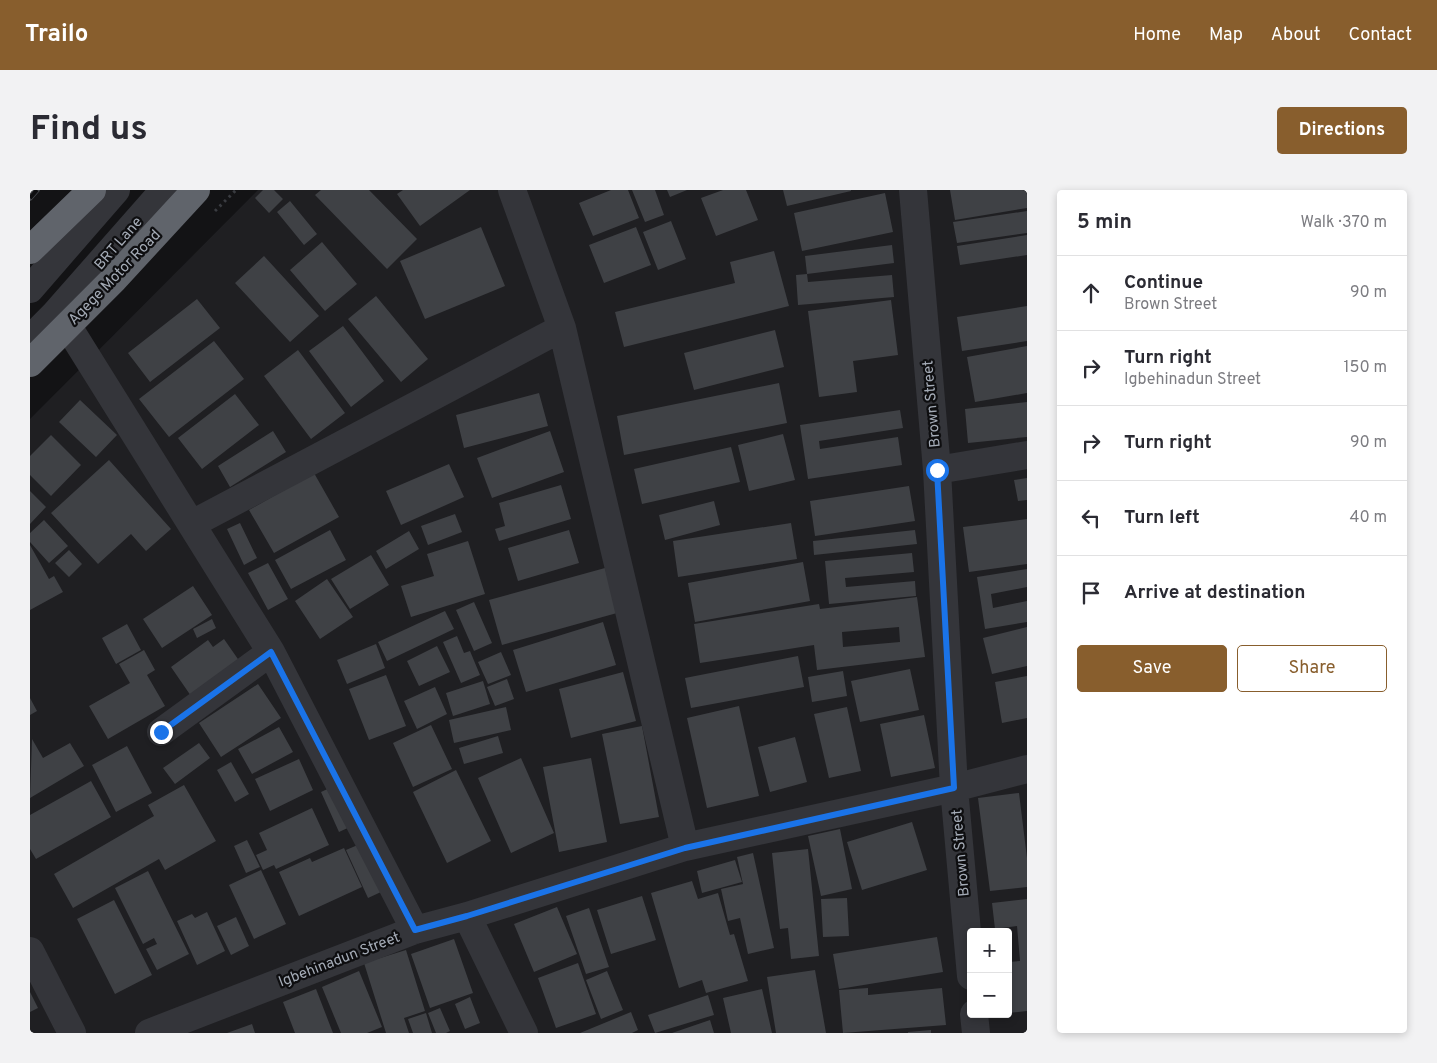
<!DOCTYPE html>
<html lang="en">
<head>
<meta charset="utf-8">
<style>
  body { margin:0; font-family:Overpass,sans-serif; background:#f2f2f3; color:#2b2b33 }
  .controls { position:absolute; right:15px; bottom:15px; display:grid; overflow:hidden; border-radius:5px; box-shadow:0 2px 8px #0003 }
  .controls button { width:45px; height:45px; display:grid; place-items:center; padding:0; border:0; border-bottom:1px solid #e1e1e2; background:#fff; color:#2b2b33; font:25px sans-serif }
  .stop { position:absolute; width:15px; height:15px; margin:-11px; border:4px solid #1a73e8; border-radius:50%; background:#fff }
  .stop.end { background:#1a73e8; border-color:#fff; box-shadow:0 1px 5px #0008 }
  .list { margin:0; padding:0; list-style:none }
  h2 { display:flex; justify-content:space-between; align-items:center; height:65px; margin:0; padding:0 20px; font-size:21px }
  h2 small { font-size:16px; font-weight:400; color:#7c7c81 }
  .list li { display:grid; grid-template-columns:32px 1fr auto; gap:15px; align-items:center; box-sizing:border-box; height:75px; padding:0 20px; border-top:1px solid #e1e1e2 }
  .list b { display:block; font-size:19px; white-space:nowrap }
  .list p { margin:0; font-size:16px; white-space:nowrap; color:#7c7c81 }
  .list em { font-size:16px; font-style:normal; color:#7c7c81 }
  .actions { display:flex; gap:10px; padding:15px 20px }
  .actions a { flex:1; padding:11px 0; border:1px solid #885e2d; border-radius:5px; text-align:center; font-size:18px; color:#885e2d }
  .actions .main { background:#885e2d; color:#fff }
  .icon { flex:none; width:28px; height:28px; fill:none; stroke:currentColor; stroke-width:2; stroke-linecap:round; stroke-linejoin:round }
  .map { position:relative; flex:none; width:997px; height:843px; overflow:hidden; border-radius:5px }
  header { display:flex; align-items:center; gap:30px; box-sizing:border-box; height:70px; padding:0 25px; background:#885e2d; color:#fff }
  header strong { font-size:24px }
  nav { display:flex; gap:28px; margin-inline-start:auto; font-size:18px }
  .intro { display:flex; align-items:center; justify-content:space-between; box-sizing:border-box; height:120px; padding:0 30px }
  h1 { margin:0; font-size:35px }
  .button { padding:12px 22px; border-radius:5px; background:#885e2d; color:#fff; font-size:18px; font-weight:700 }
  main { display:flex; gap:30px; padding:0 30px }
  aside { flex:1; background:#fff; border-radius:5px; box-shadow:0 2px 8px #0003 }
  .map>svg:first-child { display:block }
  .built { fill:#1f1f22; fill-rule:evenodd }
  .building { fill:#3f4145; fill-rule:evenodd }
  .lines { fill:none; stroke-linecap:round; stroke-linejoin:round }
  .path { stroke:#3a3c41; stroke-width:3; stroke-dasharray:2.5 4; stroke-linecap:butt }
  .minor { stroke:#34353a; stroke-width:28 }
  .highway { stroke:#60646b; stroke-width:28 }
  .rail-casing { stroke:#474a4f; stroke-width:5.5 }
  .rail { stroke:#0e0e10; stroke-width:4; stroke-dasharray:11; stroke-linecap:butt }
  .route { stroke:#1a73e8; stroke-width:6 }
  .labels { text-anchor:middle; stroke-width:4.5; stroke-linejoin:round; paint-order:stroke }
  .street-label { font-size:15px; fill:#a4abb6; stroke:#0e0e10 }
</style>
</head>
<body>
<header>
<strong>Trailo</strong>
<nav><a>Home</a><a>Map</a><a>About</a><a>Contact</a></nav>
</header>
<div class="intro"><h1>Find us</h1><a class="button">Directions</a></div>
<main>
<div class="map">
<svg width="997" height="843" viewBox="0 0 997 843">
  <rect width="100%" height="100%" fill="#131315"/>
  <path class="built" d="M228,0h769v843h-997v-614zM941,742h37v82h-37z"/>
  <path class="building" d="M233,0h11l9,9 -14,14 -14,-15z
    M291,0h48l48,49 -30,30 -72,-74z
    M373,0h67l-50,36 -23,-32z
    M581,0h17l11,28 -46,18 -14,-33z
    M602,0h23l9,25 -19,7z
    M637,0h20l-17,7z
    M693,0h23l12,30 -42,16 -15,-38z
    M753,0h68v1l-64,15z
    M920,0h77v18l-72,12z
    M855,3l8,39 -91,19 -8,-38z
    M260,11l27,33 -13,11 -27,-33z
    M997,21v22l-70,10 -4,-21z
    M641,31l15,38 -28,11 -15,-38z
    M451,37l24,59 -80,33 -25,-58z
    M606,37l15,38 -47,18 -15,-38z
    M997,45v20l-67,10 -3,-19z
    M292,52l35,42 -32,27 -35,-41z
    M862,55l2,18 -87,11 -2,-18z
    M744,61l15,55 -165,41 -9,-35 120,-29 -5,-21z
    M234,66l55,60 -29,26 -55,-59z
    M777,84l1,8 84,-7 2,22 -96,8 -2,-30z
    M346,106l52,63 -27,23 -53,-63z
    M167,109l23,29 -70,54 -22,-29z
    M861,110l7,55 -45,6 4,31 -38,5 -11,-86z
    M997,116v35l-65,10 -5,-34z
    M313,136l41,55 -33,26 -42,-56z
    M745,140l9,37 -90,23 -10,-37z
    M184,151l30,38 -75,58 -30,-38z
    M997,156v47l-52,9 -8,-45z
    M268,160l47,63 -34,26 -47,-63z
    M749,193l8,40 -163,32 -7,-39z
    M509,203l9,33 -84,22 -8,-33z
    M205,204l24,31 -57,44 -24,-31z
    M50,210l37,35 -21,22 -37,-35z
    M997,212v35l-59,6 -3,-34z
    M870,220l3,18 -84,13 1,8 78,-12 4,28 -94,14 -8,-54z
    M243,241l13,21 -56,35 -12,-21z
    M520,241l14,41 -72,26 -15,-40z
    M753,244l12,46 -46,11 -11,-46z
    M21,245l30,30 -30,31 -21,-21v-19z
    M701,257l9,35 -98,22 -8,-35z
    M79,270l62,69 -25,22 -15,-17 -33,30 -47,-51z
    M419,274l15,33 -63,28 -15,-34z
    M284,283l25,44 -65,36 -25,-43z
    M997,288v22l-9,1 -4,-21z
    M531,295l10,34 -72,22 -4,-12 10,-3 -6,-23z
    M879,296l6,35 -100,15 -5,-35z
    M0,301l16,16 -16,17z
    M684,311l6,24 -55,15 -6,-25z
    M425,324l7,18 -34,13 -7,-19z
    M997,329v45l-58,8 -6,-45z
    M14,330l24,26 -19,17 -19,-21v-9z
    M210,333l17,35 -13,7 -17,-36z
    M761,333l6,36 -119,18 -5,-36z
    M300,340l16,30 -55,29 -16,-29z
    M539,340l10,33 -61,18 -10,-33z
    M885,340l2,14 -103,11 -1,-14z
    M379,341l10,18 -33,20 -10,-18z
    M438,351l17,53 -74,23 -10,-31 33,-10 -7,-22z
    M0,355l19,34 5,-3 9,16 -33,18z
    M39,360l13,14 -13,13 -14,-14z
    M882,363l2,19 -69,6 1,9 69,-6 1,15 -87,8 -4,-43z
    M341,365l18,30 -39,24 -19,-30z
    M773,372l7,39 -115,21 -7,-39z
    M238,373l20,36 -20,11 -20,-37z
    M575,378l12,45 -115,32 -13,-45z
    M997,379v18l-36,7 2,14 34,-7v21l-42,7 -8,-52z
    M297,389l26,38 -33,22 -25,-38z
    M163,396l19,29 -50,33 -19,-29z
    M887,407l8,60 -108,13 -3,-25 -114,18 -6,-39 125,-20 1,5zM869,437l1,15 -57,5 -1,-15z
    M444,412l18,41 -18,8 -18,-41z
    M415,421l9,18 -67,32 -9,-19z
    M182,429l4,9 -19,10 -4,-9z
    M573,432l13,43 -90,27 -13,-42z
    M97,434l14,26 -25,14 -14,-26z
    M997,437v39l-35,8 -9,-36z
    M427,446l7,17 6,-2 10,24 -19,8 -18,-41z
    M194,449l16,23 -49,34 -20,-29 37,-27 5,7z
    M346,454l9,24 -38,16 -10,-24z
    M407,456l13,26 -31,14 -12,-25z
    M114,460l11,20 -8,5 18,31 -57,33 -19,-33 41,-23 -11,-19z
    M471,462l10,23 -23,9 -10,-22z
    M768,466l6,31 -113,21 -6,-30z
    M880,479l9,41 -59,12 -9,-41z
    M813,481l4,25 -35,6 -4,-25z
    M593,482l13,49 -65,17 -12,-49z
    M356,485l20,51 -37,14 -20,-51z
    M997,486v42l-25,5 -7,-41z
    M477,489l7,20 -19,7 -8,-19z
    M453,491l7,23 -37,12 -7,-23z
    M228,494l23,34 -60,39 -22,-34z
    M405,497l12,27 -30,15 -13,-28z
    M0,508l7,13 -7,4z
    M709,516l20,90 -52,12 -20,-90z
    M476,517l5,23 -57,13 -5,-23z
    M817,517l14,64 -32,7 -15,-64z
    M894,525l11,53 -44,9 -11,-53z
    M401,535l21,44 -39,18 -20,-44z
    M612,536l17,91 -39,7 -18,-90z
    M249,537l14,25 -41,22 -14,-25z
    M468,546l5,17 -39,11 -5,-16z
    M765,547l12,45 -37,10 -12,-45z
    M2,549l11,19 27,-15 14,23 -54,32z
    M169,553l11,15 -35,26 -12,-16z
    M97,556l25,47 -36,19 -24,-47z
    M491,568l33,75 -43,20 -33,-75z
    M561,568l16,84 -48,10 -16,-85z
    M269,569l14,31 -43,21 -15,-32z
    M201,572l18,32 -14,8 -18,-32z
    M426,580l35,71 -44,22 -34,-71z
    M61,591l20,36 -75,42 -6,-10v-34z
    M154,595l32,56 -51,29 -6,-11 -86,49 -19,-34 100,-58 -6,-11z
    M306,595l18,40 -15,7 -18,-40z
    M989,603l8,65v29l-37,4 -12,-93z
    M282,618l17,37 -53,24 -2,-4 -11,5 -7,-15 11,-5 -8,-17z
    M882,632l15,48 -65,20 -15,-48z
    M810,639l12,60 -31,7 -13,-60z
    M217,650l13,27 -14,6 -12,-27z
    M330,654l21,48 -13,6 -22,-48z
    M314,658l18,39 -63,29 -20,-44 31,-14 2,4z
    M778,659l11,107 -28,3 -3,-31 -8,1 -8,-76z
    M723,663l21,95 -26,6 -8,-36 -12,3 -7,-32 22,-5 -6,-27z
    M705,670l7,22 -40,11 -5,-22z
    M231,680l25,54 -32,15 -25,-54z
    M118,681l41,83 -32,16 -11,-21 11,-5 -3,-6 -11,6 -28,-56z
    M662,691l6,18 20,-6 12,42 4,-1 14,47 -42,12 -4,-13 -23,8 -28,-95z
    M612,706l14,44 -45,14 -14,-44z
    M817,708l2,38 -26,1 -2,-38z
    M997,709v112l-19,2v-51l12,-1 -3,-35 -22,3 -3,-26z
    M84,710l38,75 -37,19 -38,-75z
    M527,717l20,47 -43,18 -20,-48z
    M559,718l20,59 -23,7 -20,-58z
    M177,722l18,39 -28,14 -20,-44 15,-7 3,4z
    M206,727l13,29 -18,9 -14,-29z
    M907,747l6,35 -104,17 -6,-35z
    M424,749l19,54 -43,15 -19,-54z
    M376,760l19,61 -21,7 5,15h-23l-22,-70z
    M548,773l18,51 -40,14 -18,-50z
    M785,780l11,63h-50l-9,-56z
    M329,781l23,56 -15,6h-26l-19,-46z
    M577,781l16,39 -22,9 -15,-39z
    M838,798v7l74,-7 4,37 -103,8 -4,-43z
    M286,799l17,44h-38l-12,-31z
    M732,799l10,44h-41l-8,-35z
    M0,802l8,16 -8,4z
    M678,805l6,20 -59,18 -7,-18z
    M440,807l10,26 -15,6 -10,-25z
    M410,818l10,23 -4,2h-10l-8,-20z
    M601,822l7,18 -6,3h-52z
    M396,823l6,20h-19l-5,-14z
    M680,830l4,13h-42z
    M222,834l3,9h-28z
    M901,840v3h-23v-1z"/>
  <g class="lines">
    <path class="path" d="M185,21l21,-21"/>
    <path class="minor" d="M482,0l50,138 123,519
      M883,0l24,280 17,318 17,188
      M0,99l86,-99
      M37,135l204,327 144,278
      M0,149l24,-24 110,-125
      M907,280l90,-15
      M162,334l370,-196
      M131,542l110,-80
      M437,726l57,117
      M0,761l42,82
      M944,824l2,19
      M119,843l266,-103 52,-14 218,-69 269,-59 73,-19"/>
    <path class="highway" d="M0,60l62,-60
      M0,173l84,-84 82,-89"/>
    <defs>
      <path id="rail" d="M0,8l7,-8"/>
    </defs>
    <use href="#rail" class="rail-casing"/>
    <use href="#rail" class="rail"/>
  </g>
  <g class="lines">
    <path class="route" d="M131,542l110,-80 144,278 52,-14 218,-68 269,-60 -17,-318"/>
  </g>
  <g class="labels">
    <g class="street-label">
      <text transform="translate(88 53) rotate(-49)" y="5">BRT Lane</text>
      <text transform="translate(84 87) rotate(-46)" y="5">Agege Motor Road</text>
      <text transform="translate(901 214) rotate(-95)" y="5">Brown Street</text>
      <text transform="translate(930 663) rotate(-95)" y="5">Brown Street</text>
      <text transform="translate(309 769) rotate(-21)" y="5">Igbehinadun Street</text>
    </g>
  </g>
</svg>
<div class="controls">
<button>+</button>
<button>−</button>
</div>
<div class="stop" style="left:907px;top:280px"></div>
<div class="stop end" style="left:131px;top:542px"></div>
</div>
<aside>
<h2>5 min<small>Walk · 370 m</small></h2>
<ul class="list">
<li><svg class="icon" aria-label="ahead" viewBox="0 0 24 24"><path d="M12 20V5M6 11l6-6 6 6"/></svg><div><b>Continue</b><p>Brown Street</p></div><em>90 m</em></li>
<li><svg class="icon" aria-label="right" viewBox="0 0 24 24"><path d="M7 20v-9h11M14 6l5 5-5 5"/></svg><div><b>Turn right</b><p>Igbehinadun Street</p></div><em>150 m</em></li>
<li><svg class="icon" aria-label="right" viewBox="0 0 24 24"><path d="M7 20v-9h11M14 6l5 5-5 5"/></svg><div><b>Turn right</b></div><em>90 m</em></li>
<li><svg class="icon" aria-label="left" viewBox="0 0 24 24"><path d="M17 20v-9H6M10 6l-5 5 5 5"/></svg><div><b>Turn left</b></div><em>40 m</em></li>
<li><svg class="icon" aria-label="arrive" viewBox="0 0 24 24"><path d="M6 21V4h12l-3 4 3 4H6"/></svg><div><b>Arrive at destination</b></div></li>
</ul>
<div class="actions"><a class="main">Save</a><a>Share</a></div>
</aside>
</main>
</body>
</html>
